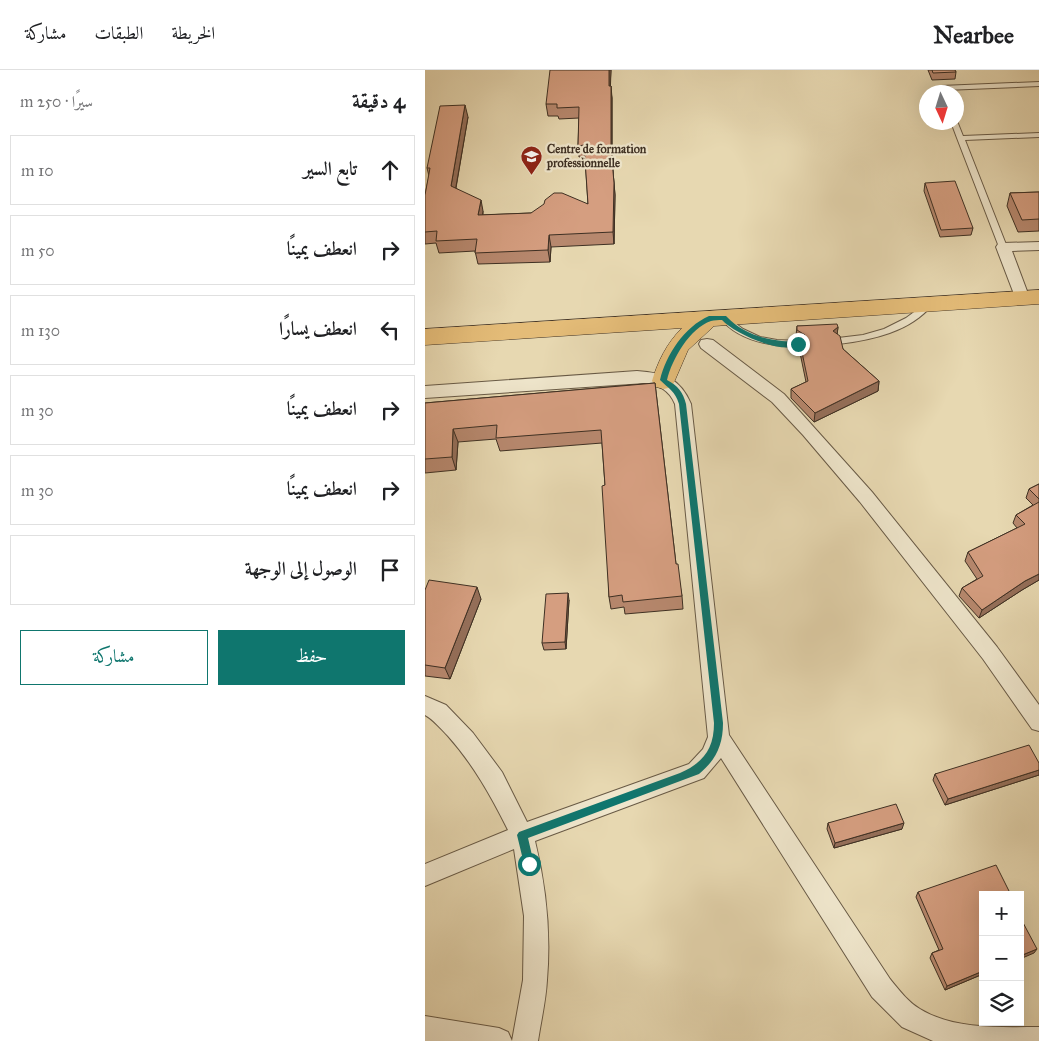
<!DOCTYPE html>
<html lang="ar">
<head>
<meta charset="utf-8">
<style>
  body { margin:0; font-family:"IM FELL Great Primer",Amiri,serif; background:#f6f6f6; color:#202124; direction:rtl }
  .controls { position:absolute; right:15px; bottom:15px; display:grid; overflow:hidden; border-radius:0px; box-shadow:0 5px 20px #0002 }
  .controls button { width:45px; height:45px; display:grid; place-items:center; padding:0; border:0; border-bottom:1px solid #e0e0e0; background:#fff; color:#202124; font:25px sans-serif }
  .compass { position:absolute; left:494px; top:15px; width:45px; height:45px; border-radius:50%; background:#fff; box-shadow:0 5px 20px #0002; rotate:176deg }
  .stop { position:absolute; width:15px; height:15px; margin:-11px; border:4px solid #0f766e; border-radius:50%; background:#fff }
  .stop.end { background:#0f766e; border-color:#fff; box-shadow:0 1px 5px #0008 }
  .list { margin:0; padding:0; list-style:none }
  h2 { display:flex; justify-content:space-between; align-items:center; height:65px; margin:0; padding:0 20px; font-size:21px }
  h2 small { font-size:16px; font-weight:400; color:#757577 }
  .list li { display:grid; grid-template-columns:32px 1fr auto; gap:15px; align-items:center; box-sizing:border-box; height:70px; margin:0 10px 10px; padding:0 10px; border:1px solid #e0e0e0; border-radius:0px }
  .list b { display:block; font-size:19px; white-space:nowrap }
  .list em { font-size:16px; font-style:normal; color:#757577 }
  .actions { display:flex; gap:10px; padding:15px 20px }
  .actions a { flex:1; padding:11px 0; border:1px solid #0f766e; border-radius:0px; text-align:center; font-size:18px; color:#0f766e }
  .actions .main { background:#0f766e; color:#fff }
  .icon { flex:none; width:28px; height:28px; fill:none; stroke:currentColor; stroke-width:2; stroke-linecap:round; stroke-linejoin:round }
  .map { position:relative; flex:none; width:614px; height:971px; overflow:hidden; direction:ltr }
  header { display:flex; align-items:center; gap:30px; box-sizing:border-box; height:70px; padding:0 25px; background:#fff; border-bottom:1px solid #e0e0e0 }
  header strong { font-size:24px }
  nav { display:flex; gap:28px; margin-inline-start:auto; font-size:18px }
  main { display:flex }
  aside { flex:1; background:#fff }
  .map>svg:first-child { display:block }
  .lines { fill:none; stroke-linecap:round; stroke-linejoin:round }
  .service-casing { stroke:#685a46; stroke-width:2 }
  .minor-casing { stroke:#685a46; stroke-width:2 }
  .primary-casing { stroke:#3e3023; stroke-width:1 }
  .service { fill:#efe6cc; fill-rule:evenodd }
  .minor { fill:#efe6cc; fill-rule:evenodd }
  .primary { fill:#e4bc78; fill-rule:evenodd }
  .wall { fill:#b7886e; stroke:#3e3023 }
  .shaded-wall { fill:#956f5a; stroke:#3e3023 }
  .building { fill:#d59e80; stroke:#3e3023 }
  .route { fill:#0f766e }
  .labels { text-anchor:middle; stroke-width:4.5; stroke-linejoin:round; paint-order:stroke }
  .far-poi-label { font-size:12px; font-weight:bold; fill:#3e3023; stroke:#efe6cc; text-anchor:start }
</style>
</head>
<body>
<header>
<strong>Nearbee</strong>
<nav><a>الخريطة</a><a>الطبقات</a><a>مشاركة</a></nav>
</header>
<main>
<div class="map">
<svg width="614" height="971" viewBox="0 0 614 971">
  <rect width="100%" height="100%" fill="#e7d8b1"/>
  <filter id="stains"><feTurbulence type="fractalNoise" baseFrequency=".004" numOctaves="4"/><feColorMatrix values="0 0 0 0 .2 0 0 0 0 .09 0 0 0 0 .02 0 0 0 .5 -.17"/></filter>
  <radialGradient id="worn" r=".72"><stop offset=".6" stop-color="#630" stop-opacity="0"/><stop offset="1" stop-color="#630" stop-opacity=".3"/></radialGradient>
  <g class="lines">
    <defs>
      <path id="service" d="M614,12v4l-94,4v2h-6l-1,-4 3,-2z
        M532,51l6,15 76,-3v4l-74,3 42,107 -1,2h-3l-4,-2 -42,-109 -6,-16h6z
        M504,231l4,3c-23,28 -61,36 -95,40l-4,-3 4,-3 25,-3 21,-6 22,-11z
        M299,245l19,14 17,8 17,3 21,1 4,3c-5,4 -12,3 -18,2 -24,-2 -49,-9 -64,-28z"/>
      <path id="minor" d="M614,172v8l-27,1 18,48 -3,3h-10l-21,-55 2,-3 5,-1z
        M282,269l6,1 71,54 88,98 125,155 42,58v26l-7,-2 -49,-70 -123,-157 -57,-67 -31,-33 -71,-54 -2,-4 2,-4z
        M212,301c27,2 43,7 54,33l38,331 161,244c9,11 18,23 30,30 34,21 81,18 119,18v14h-106l-31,-14 -30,-30 -151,-239 -17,20 -169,63c11,45 16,92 12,139 -1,20 -6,41 -9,61h-26l11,-61 1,-64 -10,-67 -89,37v-22l83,-34c-17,-34 -35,-66 -60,-94 -8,-8 -14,-16 -23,-21v-19l21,9 27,28 29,39 25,50 162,-58 14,-15 5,-12 -33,-333c-6,-14 -16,-19 -30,-21l-220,15v-12z
        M0,946l74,12 9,4 4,9h-87z"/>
      <path id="primary" d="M614,220v14l-325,22 -26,24 -16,37 -8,2 -8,-2 -4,-6c6,-20 15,-38 30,-53l-257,17v-16z"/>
    </defs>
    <use href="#service" class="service-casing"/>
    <use href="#minor" class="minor-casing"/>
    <use href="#primary" class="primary-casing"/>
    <use href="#service" class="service"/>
    <use href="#minor" class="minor"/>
    <use href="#primary" class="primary"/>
  </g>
  <path class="wall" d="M186,0l-1,16 2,12v62l3,35 -1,49 -63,3 -1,15 -72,2 -3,-13 -36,2 -3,-10 -11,1v-49l4,-19 -2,-8 41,-51 -12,71 27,23v4l48,-2 57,-9 -3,-47h-6l-1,-11 1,-28 -20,1 -1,-3h-10l-2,-12z
    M503,0h27l1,2 -1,7 -23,1z
    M500,113l48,45 -2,7 -31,2 -16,-46z
    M614,122v39l-21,1 -11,-26 3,-13z
    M372,256l41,1 -1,7 6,15 36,32 -1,10 -64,31 -23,-24v-9l15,-7 -7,-34v-7l-2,-2 -1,-3z
    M230,313l21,181 6,32 1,13 -58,5 -1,-7 -13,2 -2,-12 -4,-112 -3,-42 -102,8 -4,-12 -38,3 -2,28 -31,3v-70z
    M614,414v96l-17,10 -43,28 -20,-22 3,-8 15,-9 -12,-18 3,-9 49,-24 -4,-5 3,-8 17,-10 -7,-7 3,-9z
    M0,520l56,9 -31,80 -25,-3z
    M144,530l-3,49 -22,1 -2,-7z
    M614,693v12l-94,30 -12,-25 2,-6z
    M403,753l74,6 -68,19 -7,-19z
    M493,822l65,82 -38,16 -15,-32 2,-5 7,-3 -23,-53z"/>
  <path class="shaded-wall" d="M184,0h2l-1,28 -1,-12z
    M186,16l1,12v62l3,35 -1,49 -1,-12 -2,-84z
    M40,35l3,12 -14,81 -3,-12z
    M56,130l2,11 -2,16 -3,-12z
    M124,165l2,12 -1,15 -2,-12z
    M413,257l-1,9 -4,-5z
    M454,311l-1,10 -64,31 1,-9z
    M28,359l5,13 -2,28 -4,-13z
    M614,504v6l-17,10 -43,28 3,-8 43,-29z
    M52,517l4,12 -31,80 -5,-11z
    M143,523l1,7 -3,49 -1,-7z
    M614,700v5l-94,30 3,-6z
    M479,753l-2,6 -68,19 1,-5z
    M612,879l-3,4 -14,6v-3z
    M558,901v3l-38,16 2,-4z"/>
  <path class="building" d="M125,0h59v16h2v62l3,35 -1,49 -64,3 -1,15 -73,3 2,-14 -41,2 1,-10 -12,1v-37l5,-27h-3l13,-62 25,-1 -14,81 30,14 -3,15 53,-2 13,-9 1,-4 9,-7h8l26,11 -4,-59 -6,1 1,-39 -22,1v-4h-11z
    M507,0h23l1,2 -23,1z
    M530,111l18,47 -32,2 -16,-47z
    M614,122v27l-17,1 -12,-27z
    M412,254l1,3 -5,4 7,5 3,13 36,32 -64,32 -24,-24 17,-8 -9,-43 6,-3 -8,-5v-4z
    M230,313l21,181h2l4,32 -59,6 -1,-7 -13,2 -7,-111 3,-1 -4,-55 -105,8 1,-13 -44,4 -1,28 -27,2v-56z
    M614,414v15l-10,-10z
    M614,432v72l-14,7 -43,29 -20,-22 21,-12 -15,-24 57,-28 -9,-9z
    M4,510l48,7 -32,81 -20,-3v-75z
    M143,523l-3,49 -23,1 4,-49z
    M604,675l10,18v7l-91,29 -13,-25z
    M471,734l8,19 -69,20 -7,-20z
    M571,795l15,30h-28v76l-36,15 -15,-33 11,-4 -25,-57z
    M595,847l17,32 -17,7z"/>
  <path class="route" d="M284,246h17c15,16 35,23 56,25 7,1 14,-1 19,3 -17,12 -66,-10 -79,-24 -3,0 -8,0 -11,1 -21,7 -39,38 -44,59 11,6 16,12 19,24l37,319c0,22 -7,37 -24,51l-171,64 6,26 -5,5 -5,-5 -7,-29 2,-3 161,-59c23,-10 34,-24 34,-50l-35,-319c-4,-13 -10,-15 -19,-24 6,-25 24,-53 49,-64z"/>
  <defs>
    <symbol id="university-pin" viewBox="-11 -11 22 30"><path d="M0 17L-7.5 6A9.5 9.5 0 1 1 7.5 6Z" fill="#8f2418" stroke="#efe6cc"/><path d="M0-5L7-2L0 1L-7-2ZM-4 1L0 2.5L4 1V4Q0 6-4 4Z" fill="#fff"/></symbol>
  </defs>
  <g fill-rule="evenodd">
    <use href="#university-pin" x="94" y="74" width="25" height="34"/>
  </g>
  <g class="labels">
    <g class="far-poi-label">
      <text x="122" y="83">Centre de formation<tspan x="122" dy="14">professionnelle</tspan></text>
    </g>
  </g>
  <rect width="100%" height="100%" filter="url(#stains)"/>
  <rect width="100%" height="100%" fill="url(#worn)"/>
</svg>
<div class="controls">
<button>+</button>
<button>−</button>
<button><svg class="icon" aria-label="layers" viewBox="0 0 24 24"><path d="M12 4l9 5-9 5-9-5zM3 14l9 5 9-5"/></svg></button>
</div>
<svg class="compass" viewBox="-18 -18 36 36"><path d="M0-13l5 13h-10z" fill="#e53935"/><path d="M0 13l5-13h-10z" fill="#757577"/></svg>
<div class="stop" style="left:104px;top:794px"></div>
<div class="stop end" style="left:373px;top:274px"></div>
</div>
<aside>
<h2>4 دقيقة<small>سيرًا · 250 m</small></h2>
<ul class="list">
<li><svg class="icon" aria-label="ahead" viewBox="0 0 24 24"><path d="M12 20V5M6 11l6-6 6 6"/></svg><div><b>تابع السير</b></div><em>10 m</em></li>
<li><svg class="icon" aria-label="right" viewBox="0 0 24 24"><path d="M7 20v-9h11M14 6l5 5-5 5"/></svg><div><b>انعطف يمينًا</b></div><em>50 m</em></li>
<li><svg class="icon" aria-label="left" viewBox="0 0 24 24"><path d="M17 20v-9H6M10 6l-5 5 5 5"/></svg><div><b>انعطف يسارًا</b></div><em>130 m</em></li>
<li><svg class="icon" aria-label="right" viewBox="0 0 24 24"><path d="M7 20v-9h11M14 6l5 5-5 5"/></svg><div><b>انعطف يمينًا</b></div><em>30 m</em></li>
<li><svg class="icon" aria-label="right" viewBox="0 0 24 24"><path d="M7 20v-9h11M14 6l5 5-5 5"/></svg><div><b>انعطف يمينًا</b></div><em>30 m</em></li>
<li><svg class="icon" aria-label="arrive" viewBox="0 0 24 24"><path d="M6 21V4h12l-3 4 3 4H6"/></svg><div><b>الوصول إلى الوجهة</b></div></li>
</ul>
<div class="actions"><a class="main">حفظ</a><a>مشاركة</a></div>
</aside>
</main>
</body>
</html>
